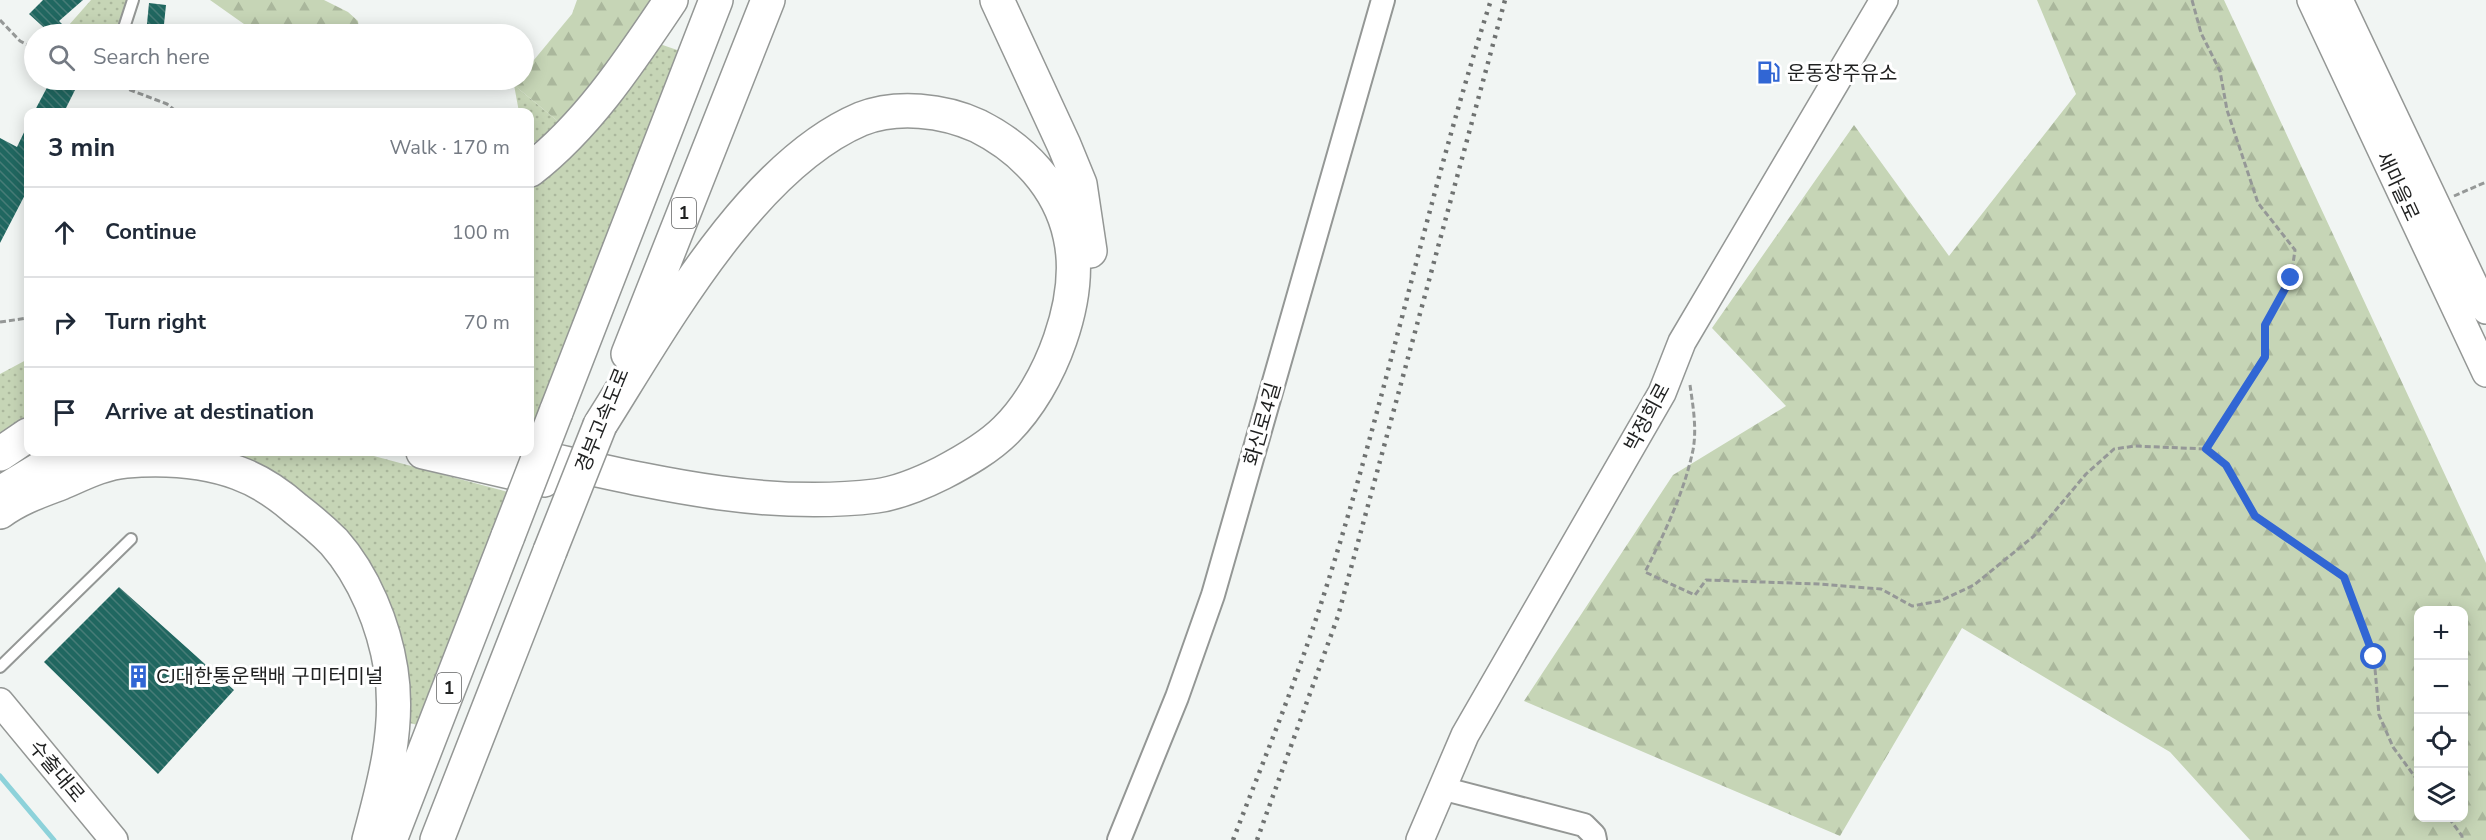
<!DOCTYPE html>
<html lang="en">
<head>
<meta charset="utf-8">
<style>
  body { margin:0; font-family:"Nunito Sans","Noto Sans KR",sans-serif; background:#f6f6f7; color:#1f2937 }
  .controls { position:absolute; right:18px; bottom:18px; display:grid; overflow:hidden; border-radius:12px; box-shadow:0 3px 15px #0003 }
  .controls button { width:54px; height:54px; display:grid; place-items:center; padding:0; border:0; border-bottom:2px solid #e0e1e3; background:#fff; color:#1f2937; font:30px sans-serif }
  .stop { position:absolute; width:18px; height:18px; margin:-14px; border:4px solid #3166d4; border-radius:50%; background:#fff }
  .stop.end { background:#3166d4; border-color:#fff; box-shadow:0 2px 6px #0008 }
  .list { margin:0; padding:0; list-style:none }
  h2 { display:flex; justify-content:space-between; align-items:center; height:78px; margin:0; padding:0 24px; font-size:26px }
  h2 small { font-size:20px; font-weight:400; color:#747a83 }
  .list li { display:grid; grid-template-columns:39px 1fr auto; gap:18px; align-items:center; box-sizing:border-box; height:90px; padding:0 24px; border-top:2px solid #e0e1e3 }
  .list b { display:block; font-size:22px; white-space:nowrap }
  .list em { font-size:20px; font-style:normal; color:#747a83 }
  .icon { flex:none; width:33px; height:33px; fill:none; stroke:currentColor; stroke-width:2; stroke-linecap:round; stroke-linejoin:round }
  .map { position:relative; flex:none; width:2486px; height:840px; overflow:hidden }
  .search { position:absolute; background:#fff; box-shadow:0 3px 15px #0003; left:24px; top:24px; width:510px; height:66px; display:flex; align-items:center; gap:15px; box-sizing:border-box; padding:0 21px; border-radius:33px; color:#747a83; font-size:22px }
  .panel { position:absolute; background:#fff; box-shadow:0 3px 15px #0003; left:24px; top:108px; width:510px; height:348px; border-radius:12px }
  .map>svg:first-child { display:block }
  .grass { fill:url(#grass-dots) }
  .forest { fill:url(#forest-firs); fill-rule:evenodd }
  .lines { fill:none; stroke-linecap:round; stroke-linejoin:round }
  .stream { stroke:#8dd2da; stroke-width:5 }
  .building { fill:url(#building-back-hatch) }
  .service-casing { stroke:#949795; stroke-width:14 }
  .minor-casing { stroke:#949795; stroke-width:26 }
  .tertiary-casing { stroke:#949795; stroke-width:30 }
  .motorway-casing { stroke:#949795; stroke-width:36 }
  .path { stroke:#959897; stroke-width:3; stroke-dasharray:6 3; stroke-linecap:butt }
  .service { stroke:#fff; stroke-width:10 }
  .minor { stroke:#fff; stroke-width:22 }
  .tertiary { stroke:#fff; stroke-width:27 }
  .motorway { stroke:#fff; stroke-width:33 }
  .rail { stroke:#6f7271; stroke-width:4.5; stroke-dasharray:3 6; stroke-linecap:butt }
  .motorway-bridge-casing { stroke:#949795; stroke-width:36; stroke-linecap:butt }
  .motorway-bridge { stroke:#fff; stroke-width:33 }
  .route { stroke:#3166d4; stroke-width:8 }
  .labels { text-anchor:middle; stroke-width:6; stroke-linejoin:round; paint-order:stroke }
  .shield { fill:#fff; stroke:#626363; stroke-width:1.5 }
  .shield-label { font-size:18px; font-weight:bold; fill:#1f2020 }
  .poi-label { font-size:20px; fill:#1f2020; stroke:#fff; text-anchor:start }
  .street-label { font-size:20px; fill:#1f2020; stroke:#fff }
</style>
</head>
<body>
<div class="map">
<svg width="2486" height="840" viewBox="0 0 2486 840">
  <defs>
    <pattern id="grass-dots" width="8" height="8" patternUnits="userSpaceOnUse" patternTransform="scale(1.5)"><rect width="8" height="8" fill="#c6d5b6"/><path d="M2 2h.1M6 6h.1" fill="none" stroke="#aab79c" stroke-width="1.8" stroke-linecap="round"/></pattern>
    <pattern id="forest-firs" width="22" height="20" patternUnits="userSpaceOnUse" patternTransform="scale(1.5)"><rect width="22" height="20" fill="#c6d5b6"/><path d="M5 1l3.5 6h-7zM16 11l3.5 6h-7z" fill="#aab79c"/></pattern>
    <pattern id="building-back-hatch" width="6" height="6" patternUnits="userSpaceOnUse" patternTransform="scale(1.5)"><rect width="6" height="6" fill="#206760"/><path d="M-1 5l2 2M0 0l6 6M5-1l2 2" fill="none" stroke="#477c77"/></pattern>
  </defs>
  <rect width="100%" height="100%" fill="#f1f5f3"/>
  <path class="grass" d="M91,0h38l-13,34h-55z
    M654,42l26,9 -150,382v-244l8,-6z
    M514,85l46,38 -30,23v-34h-11z
    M28,359v56l-28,24v-65z
    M205,452h154l149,40 -90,233 -13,-3 -22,-129z"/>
  <path class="forest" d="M210,0h114l24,12 10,9 1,7 -4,6h-97z
    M577,0h73c-19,41 -57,92 -90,123l-46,-38 4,-5h6v-8l48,-58z
    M2037,0h187l262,563v277h-236l-80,-88 -208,-124 -122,208 -316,-135 149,-226 113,-69 -74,-78 142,-203 95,131 127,-162zM2464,610v208h-46v-208z"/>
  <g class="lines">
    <path class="stream" d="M0,776l54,64"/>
  </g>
  <path class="building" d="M43,0h40l-24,21 3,3 -11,10 -22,-20z
    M149,3l17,2 -3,29h-17z
    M51,80h14l12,6 -13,26h-30z
    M28,124v65l-28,54v-105l17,9z
    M119,587l115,103 -76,84 -114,-112z"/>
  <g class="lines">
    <defs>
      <path id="service" d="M122,34l11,-34
        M0,667l131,-128"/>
      <path id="minor" d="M1441,788l143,37 10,10 1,5
        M1119,840l58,-143 36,-102 170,-595"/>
      <path id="tertiary" d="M2311,0l175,373
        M2339,0l147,310
        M0,702l114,138
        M1420,840l45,-105 197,-342 20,-51 202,-342"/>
      <path id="motorway" d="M997,0l67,145 16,39 10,67
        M530,170c58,-45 100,-109 141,-170
        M628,354l140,-354
        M556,412l160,-412
        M423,452l121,28
        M515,452c118,25 239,59 361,44 23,-3 46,-13 66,-23 23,-12 46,-25 64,-43 45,-45 78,-132 64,-194 -11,-50 -48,-88 -92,-110 -35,-16 -81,-21 -117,-7 -111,47 -199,208 -261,306
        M0,454l28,-19
        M7,489l61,-37
        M0,512c19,-14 40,-21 61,-29 21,-9 42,-20 65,-22 38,-3 77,-1 112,12 22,8 41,21 58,36 13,10 26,21 38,33 30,34 50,83 57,128 9,57 -7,115 -22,170
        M390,840l118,-304
        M437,840l113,-289"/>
    </defs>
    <use href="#service" class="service-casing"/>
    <use href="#minor" class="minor-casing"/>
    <use href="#tertiary" class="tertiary-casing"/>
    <use href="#motorway" class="motorway-casing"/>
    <path class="path" d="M2192,0l9,33 19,38 7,39 31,93 37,47 -4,28 -26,47v32l-59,92
      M0,20l20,21 14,7
      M104,80l63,24 10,8
      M2454,196l32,-14
      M0,322l28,-4
      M1690,385c3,21 7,44 3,65 -9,43 -29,84 -48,122l50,23 11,-15 113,4 62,5 31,17 28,-5 34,-16 60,-49 52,-62 28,-25 21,-3 71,3 20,16 29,51 89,61 30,80 5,58 14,32 25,34
      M2449,818l13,18v4"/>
    <use href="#service" class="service"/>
    <use href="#minor" class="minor"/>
    <use href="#tertiary" class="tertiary"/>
    <use href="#motorway" class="motorway"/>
    <path class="rail" d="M1233,840c28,-73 58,-146 83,-221 67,-203 109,-415 175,-619
      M1257,840l81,-224 167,-616"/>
    <defs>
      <path id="motorway-bridge" d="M508,536l48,-124
        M550,551l50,-126"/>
    </defs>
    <use href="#motorway-bridge" class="motorway-bridge-casing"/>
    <use href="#motorway-bridge" class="motorway-bridge"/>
  </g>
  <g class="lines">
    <path class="route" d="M2291,278l-26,47v32l-59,92 20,16 29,51 89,61 30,80"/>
  </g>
  <defs>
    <symbol id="fuel-bare" viewBox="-9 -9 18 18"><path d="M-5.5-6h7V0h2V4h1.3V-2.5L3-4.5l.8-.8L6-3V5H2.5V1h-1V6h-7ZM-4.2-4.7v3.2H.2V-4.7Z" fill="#3166d4" stroke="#fff" stroke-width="2.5" paint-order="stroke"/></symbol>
    <symbol id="building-bare" viewBox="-9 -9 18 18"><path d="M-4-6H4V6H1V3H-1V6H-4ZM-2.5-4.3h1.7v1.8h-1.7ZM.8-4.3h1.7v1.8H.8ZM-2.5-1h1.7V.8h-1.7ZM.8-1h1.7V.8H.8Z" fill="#3166d4" stroke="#fff" stroke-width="2.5" paint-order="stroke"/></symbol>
  </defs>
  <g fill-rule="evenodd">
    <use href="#fuel-bare" x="1752" y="56" width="33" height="33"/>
    <use href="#building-bare" x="122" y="660" width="33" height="33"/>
  </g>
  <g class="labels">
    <g class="shield">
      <rect x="672" y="198" width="24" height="30" rx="4.5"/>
      <rect x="437" y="673" width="24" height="30" rx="4.5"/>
    </g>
    <g class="shield-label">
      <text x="684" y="219">1</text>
      <text x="449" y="694">1</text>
    </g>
    <g class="poi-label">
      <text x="1787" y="80">운동장주유소</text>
      <text x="156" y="683">CJ대한통운택배 구미터미널</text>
    </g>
    <g class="street-label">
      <text transform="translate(2398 186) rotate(65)" y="7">새마을로</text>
      <text transform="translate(1647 417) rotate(-62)" y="7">박정희로</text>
      <text transform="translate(602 420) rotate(-68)" y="7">경부고속도로</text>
      <text transform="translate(1262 424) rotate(-74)" y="7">화신로4길</text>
      <text transform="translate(57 771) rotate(50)" y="7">수출대로</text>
    </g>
  </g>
</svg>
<div class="controls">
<button>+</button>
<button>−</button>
<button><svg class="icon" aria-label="locate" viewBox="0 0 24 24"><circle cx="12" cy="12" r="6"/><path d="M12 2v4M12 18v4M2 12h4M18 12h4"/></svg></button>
<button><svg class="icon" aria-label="layers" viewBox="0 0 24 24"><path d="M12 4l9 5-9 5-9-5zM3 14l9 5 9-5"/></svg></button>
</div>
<div class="stop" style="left:2374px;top:657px"></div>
<div class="stop end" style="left:2291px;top:278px"></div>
<div class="search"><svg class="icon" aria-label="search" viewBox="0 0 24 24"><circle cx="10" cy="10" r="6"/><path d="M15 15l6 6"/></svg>Search here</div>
<section class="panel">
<h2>3 min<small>Walk · 170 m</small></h2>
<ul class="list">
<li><svg class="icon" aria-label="ahead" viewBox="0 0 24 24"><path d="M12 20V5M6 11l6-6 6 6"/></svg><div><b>Continue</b></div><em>100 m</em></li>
<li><svg class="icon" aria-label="right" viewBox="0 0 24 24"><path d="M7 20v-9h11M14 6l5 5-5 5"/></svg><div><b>Turn right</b></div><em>70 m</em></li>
<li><svg class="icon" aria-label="arrive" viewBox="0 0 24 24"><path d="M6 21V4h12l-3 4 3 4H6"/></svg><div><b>Arrive at destination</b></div></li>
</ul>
</section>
</div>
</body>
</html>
